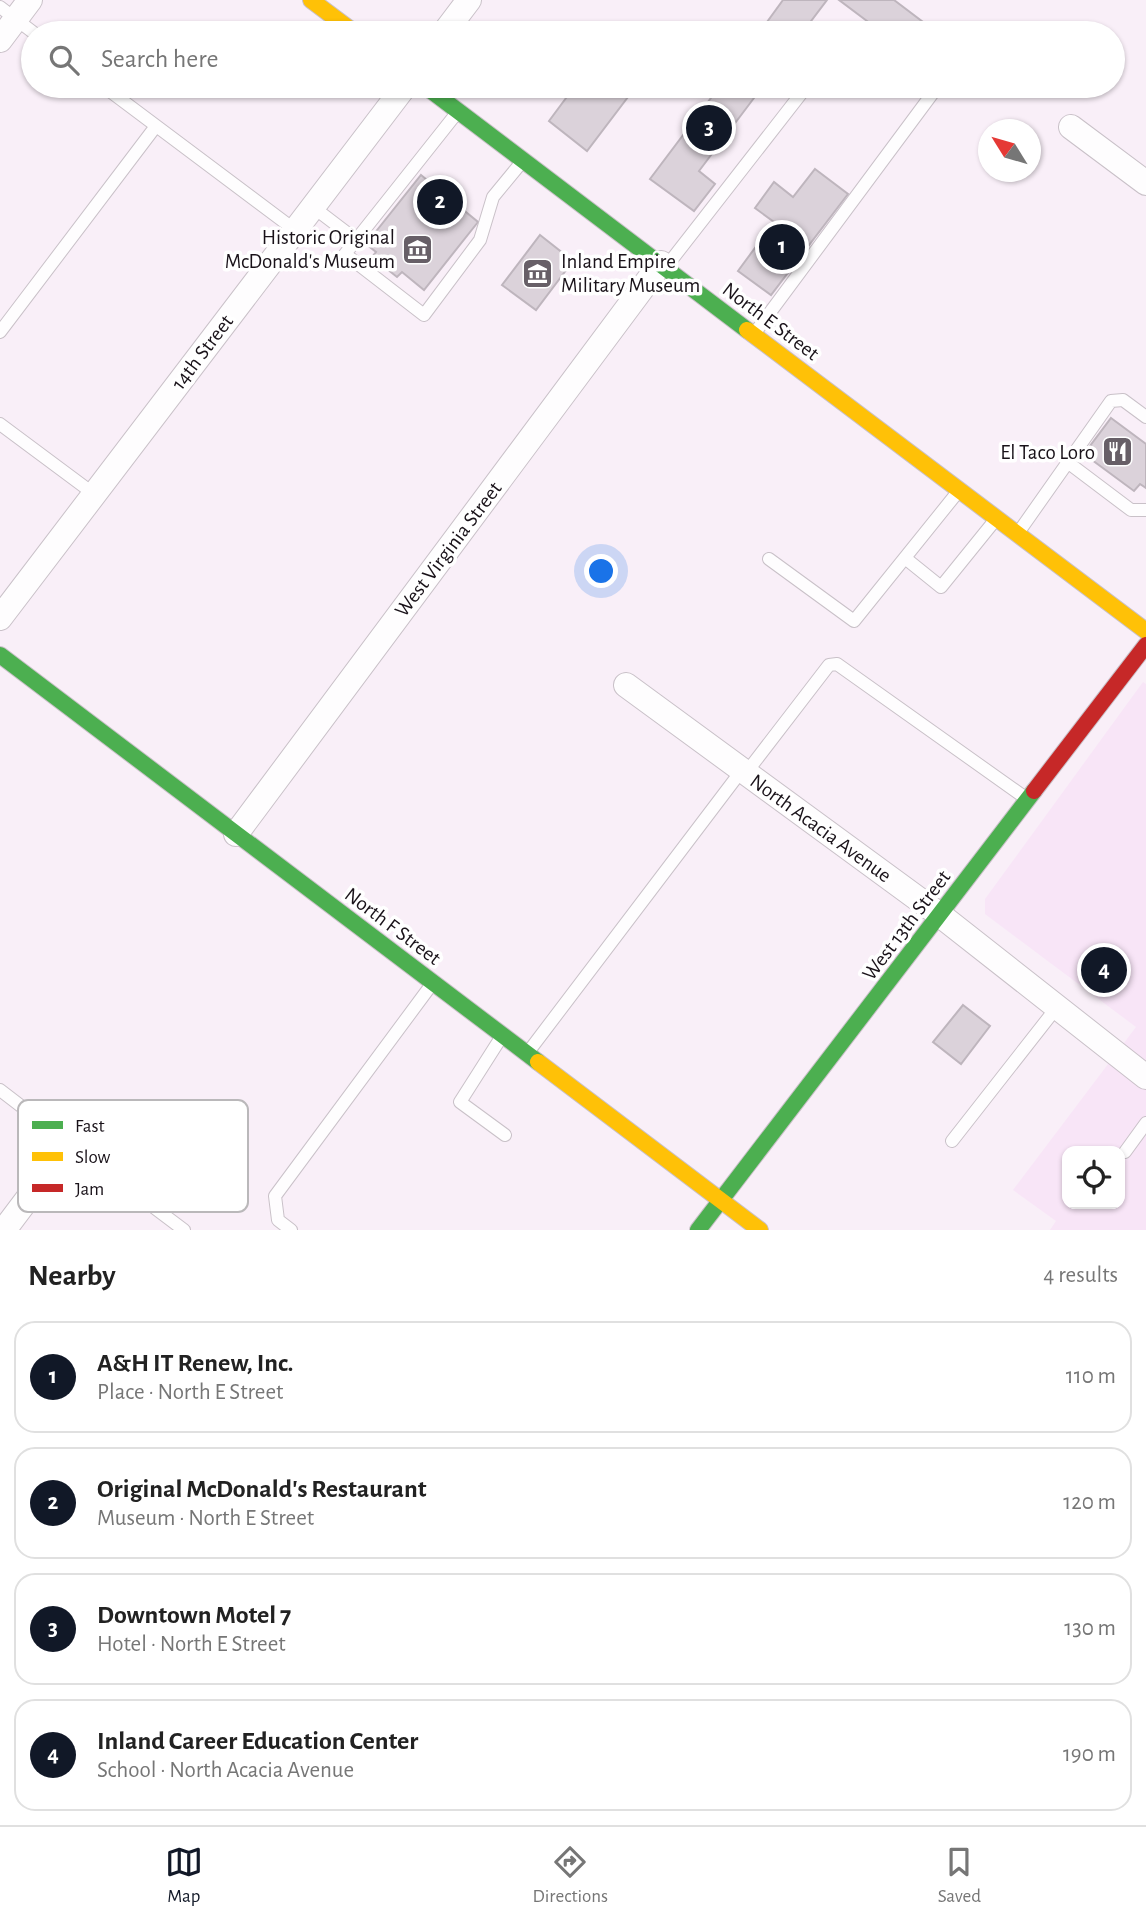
<!DOCTYPE html>
<html lang="en">
<head>
<meta charset="utf-8">
<style>
  body { margin:0; font-family:"Alegreya Sans",sans-serif; background:#f6f6f6; color:#222 }
  .controls { position:absolute; right:21px; bottom:21px; display:grid; overflow:hidden; border-radius:14px; box-shadow:0 2px 5px #0004 }
  .controls button { width:63px; height:63px; display:grid; place-items:center; padding:0; border:0; border-bottom:2px solid #e0e0e0; background:#fff; color:#222; font:35px sans-serif }
  .compass { position:absolute; left:978px; top:119px; width:63px; height:63px; border-radius:50%; background:#fff; box-shadow:0 2px 5px #0004; rotate:307deg }
  .you { position:absolute; left:602px; top:572px; width:24px; height:24px; margin:-18px; border:5px solid #fff; border-radius:50%; background:#1a73e8; box-shadow:0 0 0 10px #1a73e833 }
  .badge { display:grid; place-items:center; width:46px; height:46px; border-radius:50%; background:#111827; color:#fff; font-size:23px; font-weight:700 }
  .pin { position:absolute; translate:-50% -50%; border:4px solid #fff; box-shadow:0 2px 7px #0006 }
  .list { margin:0; padding:0; list-style:none }
  h2 { display:flex; justify-content:space-between; align-items:center; height:91px; margin:0; padding:0 28px; font-size:30px }
  h2 small { font-size:23px; font-weight:400; color:#767676 }
  .list li { display:grid; grid-template-columns:46px 1fr auto; gap:21px; align-items:center; box-sizing:border-box; height:112px; margin:0 14px 14px; padding:0 14px; border:2px solid #e0e0e0; border-radius:21px }
  .list b { display:block; font-size:26px; white-space:nowrap }
  .list p { margin:0; font-size:23px; white-space:nowrap; color:#767676 }
  .list em { font-size:23px; font-style:normal; color:#767676 }
  .icon { flex:none; width:38px; height:38px; fill:none; stroke:currentColor; stroke-width:2; stroke-linecap:round; stroke-linejoin:round }
  .map { position:relative; flex:none; width:1146px; height:1230px; overflow:hidden }
  .search { position:absolute; background:#fff; box-shadow:0 2px 5px #0004; left:21px; right:21px; top:21px; height:77px; display:flex; align-items:center; gap:18px; box-sizing:border-box; padding:0 24px; border-radius:38px; color:#767676; font-size:26px }
  .sheet { height:595px; background:#fff }
  nav { display:flex; justify-content:space-around; align-items:center; box-sizing:border-box; height:98px; border-top:2px solid #e0e0e0; background:#fff; font-size:19px; color:#767676 }
  nav a { display:grid; justify-items:center; gap:4px }
  nav .on { color:#111827 }
  .map>svg:first-child { display:block }
  .built { fill:#f8e5f7; fill-rule:evenodd }
  .building { fill:#dbd2da; stroke:#beb5bd; stroke-width:2 }
  .lines { fill:none; stroke-linecap:round; stroke-linejoin:round }
  .lane-casing { stroke:#c9c1c8; stroke-width:14 }
  .street-casing { stroke:#c9c1c8; stroke-width:26 }
  .fast-casing { stroke:#c9c1c8; stroke-width:18 }
  .slow-casing { stroke:#c9c1c8; stroke-width:18 }
  .jam-casing { stroke:#c9c1c8; stroke-width:18 }
  .lane { stroke:#fefdfe; stroke-width:12 }
  .street { stroke:#fefdfe; stroke-width:24 }
  .fast { stroke:#4caf50; stroke-width:16 }
  .slow { stroke:#ffc107; stroke-width:16 }
  .jam { stroke:#c62828; stroke-width:16 }
  .labels { text-anchor:middle; stroke-width:7; stroke-linejoin:round; paint-order:stroke }
  .poi-label { font-size:21px; fill:#191219; stroke:#fff; text-anchor:end }
  .street-label { font-size:21px; fill:#191219; stroke:#fff }
  .key { fill:#fff; stroke:#bab8ba; stroke-width:2 }
  .key-label { font-size:19px; fill:#191219 }
</style>
</head>
<body>
<div class="map">
<svg width="1146" height="1230" viewBox="0 0 1146 1230">
  <rect width="100%" height="100%" fill="#f9eff8"/>
  <path class="built" d="M1143,682l3,2v546h-96l6,-9 -43,-31 123,-163 -151,-113v-15zM1067,1151h53v53h-53z"/>
  <path class="building" d="M783,0h44l-25,33h-43z
    M839,0h55l29,22 -8,11h-32z
    M575,86h46l10,7 -44,58 -38,-30z
    M720,86h43l-64,85 16,13 -21,27 -44,-32z
    M815,169l33,25 -77,101 -33,-24 36,-49 -19,-14 19,-26 19,15z
    M421,175l57,47 -54,68 -22,-18 -5,5 -25,-20 4,-5 -10,-8z
    M540,235l33,26 -37,49 -34,-25z
    M1111,418l35,26v44l-6,-4 -6,7 -46,-34 6,-9 -4,-2z
    M963,1005l27,21 -29,38 -28,-22z"/>
  <g class="lines">
    <defs>
      <path id="lane" d="M0,7l34,26
        M103,86l192,144
        M456,114l-111,140 79,61 56,-75 13,-43 28,-34
        M313,207l42,32
        M666,267l141,-181
        M0,332l156,-206
        M754,334l184,-248
        M0,424l94,70
        M1066,461l65,49h15
        M1018,533l93,-132 12,-1 23,17
        M905,558l36,29 55,-68
        M769,559l85,62 103,-128
        M746,773l83,-108 8,-1 190,135
        M502,1036l-42,66 45,33
        M529,1051l213,-281
        M0,1090l43,33
        M33 1146a31 31 0 1 1 62 0a31 31 0 1 1-62 0Z
        M952,1141l105,-134
        M1125,1152l21,-29
        M91,1160l93,70
        M291,1230l-13,-10 -3,-24 157,-212"/>
      <path id="street" d="M444,33l25,-33
        M0,40l30,-40
        M1071,127l75,56
        M0,618l405,-532
        M626,685l314,230 206,162
        M236,834l425,-571
        M4,1230l43,-57"/>
      <path id="fast" d="M425,86l322,244
        M0,655l538,407
        M698,1230l336,-439"/>
      <path id="slow" d="M311,0l44,33
        M747,330l399,301
        M538,1062l222,168"/>
      <path id="jam" d="M1034,791l112,-146"/>
    </defs>
    <use href="#lane" class="lane-casing"/>
    <use href="#street" class="street-casing"/>
    <use href="#fast" class="fast-casing"/>
    <use href="#slow" class="slow-casing"/>
    <use href="#jam" class="jam-casing"/>
    <use href="#lane" class="lane"/>
    <use href="#street" class="street"/>
    <use href="#fast" class="fast"/>
    <use href="#slow" class="slow"/>
    <use href="#jam" class="jam"/>
  </g>
  <defs>
    <symbol id="museum-square" viewBox="-11 -11 22 22"><rect x="-9" y="-9" width="18" height="18" rx="4" fill="#675f67" stroke="#fff"/><path d="M0-6L6-3V-2H-6V-3ZM-5-1h2V3h-2ZM-1-1h2V3h-2ZM3-1h2V3H3ZM-6 4H6V6H-6Z" fill="#fff"/></symbol>
    <symbol id="restaurant-square" viewBox="-11 -11 22 22"><rect x="-9" y="-9" width="18" height="18" rx="4" fill="#675f67" stroke="#fff"/><path d="M-5-6h1v4h1v-4h1v4h1v-4h1v5L-1.5 .5V6h-2V.5L-5-1ZM5-6V6H3V1.5H1.5Q1.5-4 5-6Z" fill="#fff"/></symbol>
  </defs>
  <g fill-rule="evenodd">
    <use href="#museum-square" x="400" y="232" width="35" height="35"/>
    <use href="#museum-square" x="520" y="256" width="35" height="35"/>
    <use href="#restaurant-square" x="1100" y="434" width="35" height="35"/>
  </g>
  <g class="labels">
    <g class="poi-label">
      <text x="395" y="244">Historic Original<tspan x="395" dy="24">McDonald's Museum</tspan></text>
      <text x="561" y="268" text-anchor="start">Inland Empire<tspan x="561" dy="24">Military Museum</tspan></text>
      <text x="1095" y="459">El Taco Loro</text>
    </g>
    <g class="street-label">
      <text transform="translate(771 321) rotate(37)" y="7">North E Street</text>
      <text transform="translate(202 352) rotate(-53)" y="7">14th Street</text>
      <text transform="translate(448 549) rotate(-53)" y="7">West Virginia Street</text>
      <text transform="translate(821 828) rotate(36)" y="7">North Acacia Avenue</text>
      <text transform="translate(906 925) rotate(-53)" y="7">West 13th Street</text>
      <text transform="translate(393 926) rotate(37)" y="7">North F Street</text>
    </g>
  </g>
  <rect x="18" y="1100" width="230" height="112" rx="10" class="key"/>
  <rect x="32" y="1121" width="31" height="8" fill="#4caf50"/>
  <rect x="32" y="1152" width="31" height="9" fill="#ffc107"/>
  <rect x="32" y="1184" width="31" height="8" fill="#c62828"/>
  <g class="key-label">
    <text x="75" y="1132">Fast</text>
    <text x="75" y="1163">Slow</text>
    <text x="75" y="1195">Jam</text>
  </g>
</svg>
<div class="controls">
<button><svg class="icon" aria-label="locate" viewBox="0 0 24 24"><circle cx="12" cy="12" r="6"/><path d="M12 2v4M12 18v4M2 12h4M18 12h4"/></svg></button>
</div>
<svg class="compass" viewBox="-18 -18 36 36"><path d="M0-13l5 13h-10z" fill="#e53935"/><path d="M0 13l5-13h-10z" fill="#767676"/></svg>
<div class="you"></div>
<div class="pin badge" style="left:782px;top:247px">1</div>
<div class="pin badge" style="left:440px;top:202px">2</div>
<div class="pin badge" style="left:709px;top:128px">3</div>
<div class="pin badge" style="left:1104px;top:970px">4</div>
<div class="search"><svg class="icon" aria-label="search" viewBox="0 0 24 24"><circle cx="10" cy="10" r="6"/><path d="M15 15l6 6"/></svg>Search here</div>
</div>
<section class="sheet">
<h2>Nearby<small>4 results</small></h2>
<ul class="list">
<li><span class="badge">1</span><div><b>A&amp;H IT Renew, Inc.</b><p>Place · North E Street</p></div><em>110 m</em></li>
<li><span class="badge">2</span><div><b>Original McDonald's Restaurant</b><p>Museum · North E Street</p></div><em>120 m</em></li>
<li><span class="badge">3</span><div><b>Downtown Motel 7</b><p>Hotel · North E Street</p></div><em>130 m</em></li>
<li><span class="badge">4</span><div><b>Inland Career Education Center</b><p>School · North Acacia Avenue</p></div><em>190 m</em></li>
</ul>
</section>
<nav>
<a class="on"><svg class="icon" aria-label="map" viewBox="0 0 24 24"><path d="M3 6l6-2 6 2 6-2v14l-6 2-6-2-6 2zM9 4v14M15 6v14"/></svg>Map</a>
<a><svg class="icon" aria-label="directions" viewBox="0 0 24 24"><path d="M12 3l9 9-9 9-9-9zM9 14v-3h6M13 9l2 2-2 2"/></svg>Directions</a>
<a><svg class="icon" aria-label="saved" viewBox="0 0 24 24"><path d="M7 4h10v16l-5-4-5 4z"/></svg>Saved</a>
</nav>
</body>
</html>
